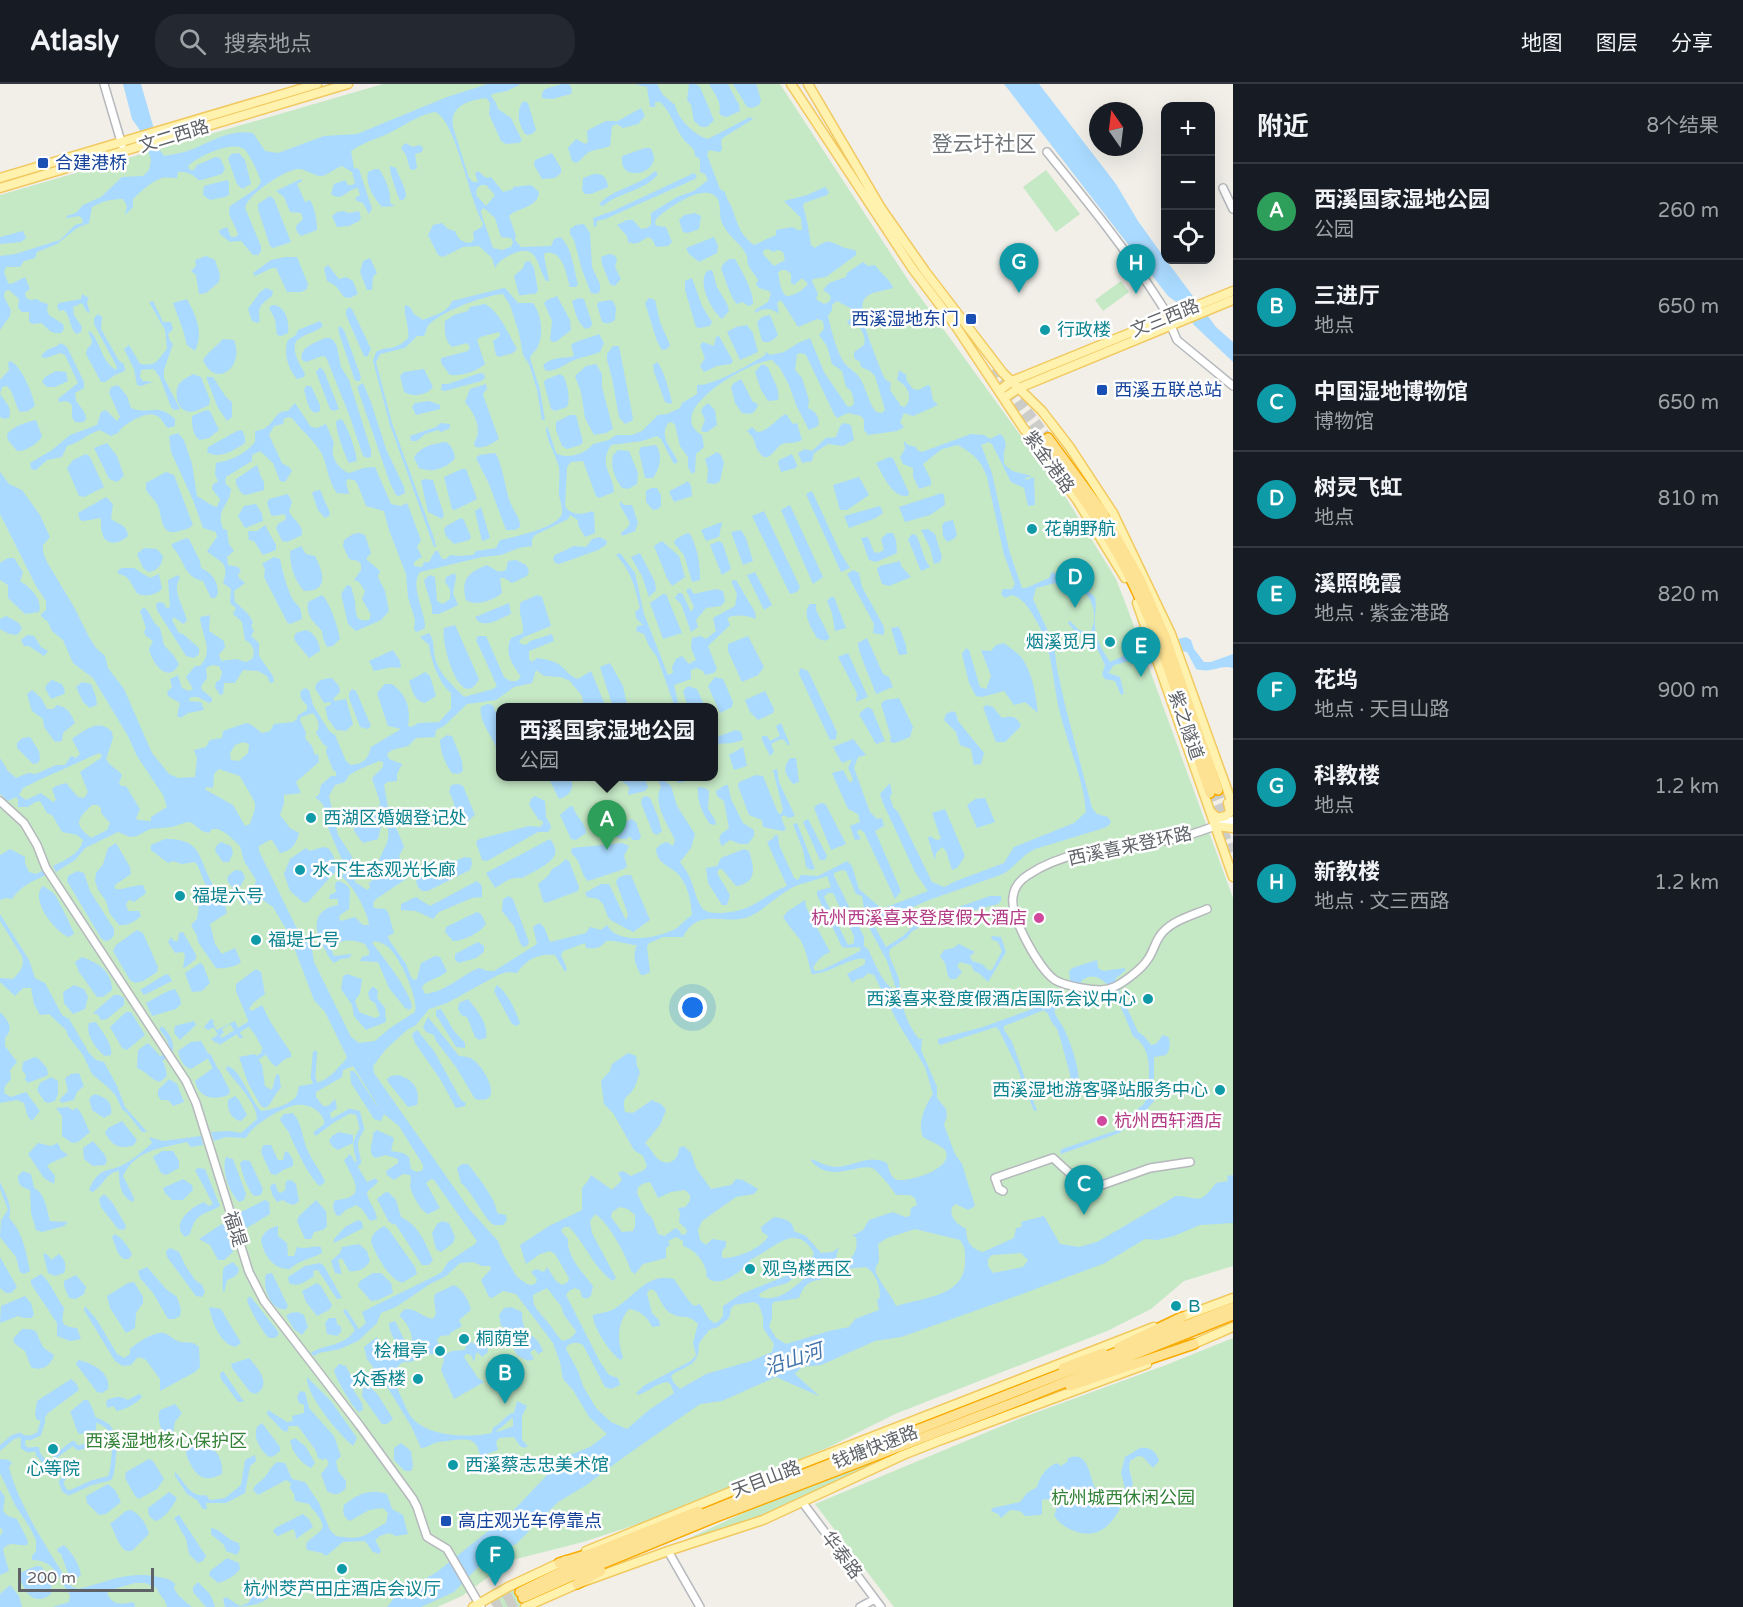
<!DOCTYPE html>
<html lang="zh">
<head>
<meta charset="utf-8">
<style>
  body { margin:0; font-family:"Varela Round","Noto Sans SC",sans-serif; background:#242831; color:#f1f3f6 }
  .controls { position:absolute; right:18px; top:18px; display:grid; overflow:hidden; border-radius:12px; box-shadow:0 6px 24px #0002 }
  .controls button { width:54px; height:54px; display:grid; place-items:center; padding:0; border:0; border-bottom:2px solid #363941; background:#171b24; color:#f1f3f6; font:30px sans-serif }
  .compass { position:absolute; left:1089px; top:18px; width:54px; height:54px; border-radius:50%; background:#171b24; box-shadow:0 6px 24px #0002; rotate:346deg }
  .scale { position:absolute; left:18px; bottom:15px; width:136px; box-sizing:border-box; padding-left:6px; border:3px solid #5f6368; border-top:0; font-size:16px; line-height:21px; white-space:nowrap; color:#5f6368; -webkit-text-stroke:4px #fff; paint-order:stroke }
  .you { position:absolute; left:693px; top:924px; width:21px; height:21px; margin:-15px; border:4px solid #fff; border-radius:50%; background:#1a73e8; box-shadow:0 0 0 9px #1a73e833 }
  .badge { display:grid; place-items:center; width:39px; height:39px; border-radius:50%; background:#ea4335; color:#fff; font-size:20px; font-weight:700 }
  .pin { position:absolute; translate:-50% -50px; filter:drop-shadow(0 2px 3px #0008) }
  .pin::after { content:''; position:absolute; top:32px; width:21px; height:18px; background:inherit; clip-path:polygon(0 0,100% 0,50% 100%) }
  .popup { position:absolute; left:496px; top:619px; width:222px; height:78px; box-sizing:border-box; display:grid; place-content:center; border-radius:12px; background:#171b24; filter:drop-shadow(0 2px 4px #0005); font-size:20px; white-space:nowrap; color:#9ea1a6 }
  .popup b { font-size:22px; color:#f1f3f6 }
  .popup::after { content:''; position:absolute; left:50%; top:100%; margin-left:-12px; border:12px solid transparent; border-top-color:#171b24 }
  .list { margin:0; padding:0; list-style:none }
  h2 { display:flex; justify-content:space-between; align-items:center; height:78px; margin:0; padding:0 24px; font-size:26px }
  h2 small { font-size:20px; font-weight:400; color:#9ea1a6 }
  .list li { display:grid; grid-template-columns:39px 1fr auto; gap:18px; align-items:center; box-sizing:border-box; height:96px; padding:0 24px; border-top:2px solid #363941 }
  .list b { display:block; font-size:22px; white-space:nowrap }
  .list p { margin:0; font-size:20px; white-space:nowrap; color:#9ea1a6 }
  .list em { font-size:20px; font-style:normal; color:#9ea1a6 }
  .icon { flex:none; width:33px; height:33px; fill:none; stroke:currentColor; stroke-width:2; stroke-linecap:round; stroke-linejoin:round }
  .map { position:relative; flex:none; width:1233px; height:1523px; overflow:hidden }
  header { display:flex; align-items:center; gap:36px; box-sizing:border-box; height:84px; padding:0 30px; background:#171b24; border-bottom:2px solid #363941 }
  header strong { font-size:28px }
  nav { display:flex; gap:33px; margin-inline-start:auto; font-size:21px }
  .search { width:420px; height:54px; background:#242831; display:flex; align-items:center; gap:15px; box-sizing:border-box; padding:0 21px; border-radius:24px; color:#9ea1a6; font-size:22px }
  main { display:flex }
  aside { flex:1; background:#171b24 }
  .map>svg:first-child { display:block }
  .green { fill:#c5e8c5; fill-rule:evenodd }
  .water { fill:#aadaff; fill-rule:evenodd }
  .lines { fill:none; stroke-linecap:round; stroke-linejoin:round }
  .canal { stroke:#aadaff; stroke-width:4.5 }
  .highway-tunnel { stroke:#ccccc8; stroke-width:9; stroke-dasharray:9 4.5; stroke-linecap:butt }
  .minor-casing { stroke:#b5b8bc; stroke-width:10 }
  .major-casing { stroke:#f2c960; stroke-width:11 }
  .highway-casing { stroke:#f9ab00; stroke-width:12 }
  .minor { stroke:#fff; stroke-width:7 }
  .major { stroke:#fff2af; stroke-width:8 }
  .highway { stroke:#fde293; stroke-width:9 }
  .transit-dot { fill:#1a4fb4; stroke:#fff; stroke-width:2 }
  .culture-dot { fill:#0f9aa8; stroke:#fff; stroke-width:2 }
  .hotel-dot { fill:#d1479c; stroke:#fff; stroke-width:2 }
  .labels { text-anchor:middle; stroke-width:5; stroke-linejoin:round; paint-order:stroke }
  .street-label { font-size:18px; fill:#5f6368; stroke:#fff }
  .transit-label { font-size:18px; fill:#164399; stroke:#fff; text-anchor:start }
  .culture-label { font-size:18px; fill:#0d838f; stroke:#fff; text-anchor:start }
  .hotel-label { font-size:18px; fill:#b23c85; stroke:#fff; text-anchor:end }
  .park-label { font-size:18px; fill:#348238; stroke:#fff }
  .water-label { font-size:20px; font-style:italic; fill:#4174aa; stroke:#fff }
  .quarter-label { font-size:21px; fill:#70757a; stroke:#fff }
</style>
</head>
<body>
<header>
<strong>Atlasly</strong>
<div class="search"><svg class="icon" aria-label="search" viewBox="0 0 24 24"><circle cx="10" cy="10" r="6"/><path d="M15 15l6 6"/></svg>搜索地点</div>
<nav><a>地图</a><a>图层</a><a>分享</a></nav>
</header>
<main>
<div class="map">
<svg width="1233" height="1523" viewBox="0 0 1233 1523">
  <rect width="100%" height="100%" fill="#f1efe8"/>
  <path class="green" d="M383,0h397l130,199 158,218 48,78 12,31 105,288v368l-49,15 -33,28 -44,22 -212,83 -66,33 -136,59 -110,36 -71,18 -50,36 -25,11h-437v-1412zM500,624h214v68h-214z
    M1046,86l34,44 -24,18 -33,-45z
    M1121,197l8,11 -26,19 -8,-11z
    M1233,1254v269h-339l-79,-103 206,-86 145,-53z
    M875,1377l1,2 -94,47 -96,32 -1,-2 80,-37z
    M517,1504l7,16 -6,3h-24l-3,-5z"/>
  <path class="water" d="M123,0h18l19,66 4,6c10,-2 19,-3 29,-7 20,-8 36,-20 60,-16l12,18 13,2 46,-17 33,-2 90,-37 41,-13h33l-14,7 -15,3 -1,2 5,7 2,6 13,9 11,22 -3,3 -13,1 -5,-3 -12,-27 1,-11 -4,-5c-17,2 -37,8 -33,29l16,51 4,4h5l-3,-9 3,-2 8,7 5,-1 12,15 10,-3v-2l18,-2 8,7c-1,16 -21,15 -30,24l7,20 -1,4 6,7 30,-1 3,-7 6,-2c12,9 14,33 18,48l-3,2h-5c-4,-13 -7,-38 -25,-34l-1,3 5,25h-3c-10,-17 -8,-40 -36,-26 -7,4 -11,6 -15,13l-3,-10 -13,-12 -16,1 -20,10 -5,-2 -10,-20 5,-10 9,-2 6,6 7,2c3,8 6,11 15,12l4,-3 -1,-8 9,-5 1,-4c-13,-21 -28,-105 -48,-111 -16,3 -27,11 -40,18 -14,8 -30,11 -44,21l3,17 5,1 13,40 -3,5 -6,-11 -6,-2 -2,-3 5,-3 -2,-7c-11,0 -15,15 -27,6l3,-10 11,-4 3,5h4l3,-2 -3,-11 -10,-6c-7,2 -11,7 -17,9 -9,4 -18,-7 -28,-6 -14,2 -50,26 -52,39l16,38v5l-3,4h-5l-12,-14 -11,1 -10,-8 -1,-4 8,-3 4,10h4l3,-2c-2,-11 -12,-18 -8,-29l27,-18 4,-6c-1,-6 -12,-29 -17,-33 -12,-9 -47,8 -56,17l2,4h4l3,-5 19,-8 4,1 5,11 -3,5 -20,6h-4c-4,-6 -14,-9 -20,-8l-1,6c-5,0 -10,-1 -15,0 -10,3 -22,14 -29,21v8l-8,8 2,-9 -4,-7c-12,0 -20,2 -31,8l-3,16 -12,5 -20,16 -20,8 -2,6 -11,3 -4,6h-14l-2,5 4,11 3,1 14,-7 5,12 -5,4 1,5 5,2 6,-1 4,3 7,2 -1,6 2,5 14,9 1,5 -3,4c-13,1 -11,-4 -20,-10l-9,1 -3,-3v-9h-7l-4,-4 1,-9 -10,-9 -4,1 -1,6 7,13 -1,6 -10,14v-74l15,-2 45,-14 15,-15 8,-2 -1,-5 -3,-2 -12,2 -1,-2 10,-3 7,-8 18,-8 21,-20 21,-1 6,-6 2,-10 -2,-7 -10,-24 -7,-10zM481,101h5l9,10 -9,11 -10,-11 1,-7zM484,124l11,10 6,19 10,1 2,4 -2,5 -9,3 -9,-2 -12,-35v-3z
    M562,0h7l3,5 -1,5 -19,5 -10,-1v-5l3,-4z
    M635,0h22l6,11 12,10c2,13 20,31 33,34l42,-22 3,2 -29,18 -3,3 1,10 -3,2 -10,-2 -2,5 13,34 5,3c1,7 6,12 8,19 5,14 8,25 21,34l22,-10v-5l16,-3 6,3h4l-1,-12 -17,-17 23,-6 18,-8 4,5 -2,3 -23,8 -1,3 4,15 4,24 4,3c15,-11 16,-5 30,0 4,1 8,1 11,3v4l-30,22 -13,2 -1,2 6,13 -2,5 8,5 5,-2 2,-4 -2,-4 -6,-4 6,-7 17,-6 1,-4 16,-11 5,4 7,-1c5,8 16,15 18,23 -8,3 -20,3 -27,9 -13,11 11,61 16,76l3,6 6,4 -1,7 11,16 4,1c9,-10 2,-22 -8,-27l2,-10 7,5 1,6 6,8 5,1 10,-5 2,1 3,14 5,5 -25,11 -9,-3 -4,9 4,5 -7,4 -29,4 -4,-5v-10l-3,-4 -13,-3 -11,5 -3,-4 -28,-59 -4,-2 -5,1 -2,16 7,8 7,22 -1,8c7,3 13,10 10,18l-9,4 -13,-25 -7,-20 -9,-17 -8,-8c-23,1 -111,52 -70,75l2,12 -8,7 -1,18 -3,2 -4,-7v-10l-8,-11 -5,-21 -3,-3 -4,1c-10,15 5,26 10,39l-4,2 -13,-25 -4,-3 -15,5 -31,4c-13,21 2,28 3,47l-15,6 -3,-2 -13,-35 -12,1 -4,5 -2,39c6,10 17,9 27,5l2,2 1,20 -10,4 -7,-12v-5l-8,-5 -2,4 -33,16 -3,4v7l-13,2 -18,7 -19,2 -62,15c-11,14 6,41 5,56l-8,4 -3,-2 1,-10 -7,-23 -2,-23 -17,-44 -5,-19 -18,-5 -9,-23 -3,-3 -6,-1 -2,3 3,12 -12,-1c-9,-11 -9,-26 -15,-39 -8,-14 -20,-23 -30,-36l-4,-1 -4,2 -1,5 -9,2 -5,9 13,28 8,5 2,3 -7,11 -5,-1 -7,-18 -13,-12 -8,4v6l-26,16c-2,7 1,8 5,12 -1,16 -16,20 -8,40l4,1 2,14 5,7 -7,6 1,8 10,2 3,4 -3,3 1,4 6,5 -11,8 1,11c7,7 15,11 18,21l-2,3 3,5 -3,5 8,7v13l14,20 1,6 -4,1 -3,-7 -9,-5 -15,-1 -8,13h-11l-1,11 -3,1 -5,-8 1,-5 4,-2 2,-8 -3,-6 -7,-1 -6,3 1,10 -6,8 1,4 10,8v3l-3,2 -11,-6h-7l-3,4 13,1 3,8 -16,3 -7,5 -4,-2 3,-13 -12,-7 -1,-4 5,-5 -2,-8 8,-4 4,13 7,3 4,-2 -7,-12 9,-11h5c15,-16 1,-31 0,-49l10,-2 -1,16 15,10 1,7 -6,6 2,7 15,-2 10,3 6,-3c4,-8 1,-15 -7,-19l-3,-18 -9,-8 3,-6 -6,-5 1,-14 -8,-6c8,-22 -5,-21 -16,-32l10,-14 -1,-5 -13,-4 -10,-28 -22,-48 -2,-16 9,-3 6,7 8,24 5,32 16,10 4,1 3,-8 -8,-10 1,-5 5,-2 -3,-8 1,-11c16,-3 29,-9 39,-21v-11c21,-2 17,-21 33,-20l7,-8 16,24 6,1 9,-4 8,19c-5,13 4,26 15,30l15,-5 11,-1 16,37 10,2 6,-3 14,37 -4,7 5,10 -8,5v4l8,1 2,-5h5l6,-11h3l4,8h4l4,-4 9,1 14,-1 3,-4 20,-3 4,-8c11,-2 61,-13 62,-27 1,-7 -4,-16 -3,-23 0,-7 1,-17 0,-23 -4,-14 -13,-27 -13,-40l2,1 8,25c10,7 30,1 37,-9l16,-4 7,-5h16l10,-4 16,-16 9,-1 13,-6 2,-5 15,-9v-9c16,1 51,-20 67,-29l2,-4 4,3 14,-3 16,-10 10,-4 14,34 23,34 3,1 4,-3c-1,-7 -1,-13 -8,-17l-4,-16 -10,-7 -5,-18 -8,-11 5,-6 -1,-8 -6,-2 -19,8 -17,-27 -4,3 2,11c-9,-7 -15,-6 -24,-1v-3l13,-8 3,-8 -2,-3 -10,-3 -3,-4 2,-4c-3,-6 -8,-10 -10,-16 -1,-3 0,-7 -2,-10 -5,-10 -18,-18 -23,-29 -5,-8 -1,-20 -6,-27 -12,-17 -51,11 -61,21l-1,5 2,2 9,1 6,15 -4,4 -12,1 -4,-8 -4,-2c-8,4 -10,9 -20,5l-1,-6 -10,-11 10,-5h6l8,9 6,-1 4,-3v-12l26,-16 17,-6 14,-11 -3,-6 -5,-2v-13l-5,-3c0,-9 -6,-10 -11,-16 -10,-13 -12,-27 -24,-38h-5v5h-5l-3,-20zM768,165l5,3 5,-2 5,2 2,8 -11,6 -11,-12 1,-4zM781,186h5l5,4v9l3,2 8,-7 6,6c-5,6 -13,12 -22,12 -6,-6 -6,-14 -8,-23zM837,217l15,8 -1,9 -4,4 2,3 10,1c4,6 7,12 5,19l-10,7v6l6,4 1,5 9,4 5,5 10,34 -3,3 -6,-1c-7,-9 -9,-20 -14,-30 -3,-8 -11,-12 -16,-17 -9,-11 -15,-36 -18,-49l4,-6v-5z
    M689,0h7l4,3 14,33 -7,7h-6l-7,-6 -3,-16 -4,-5z
    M709,0h19l11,21 1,6 -13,6 -5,-1 -3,-3c4,-10 -6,-21 -10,-29z
    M733,0h23l5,16 -2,5 -7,3 -5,-1z
    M1004,0h35l77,100 22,37 28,39 50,67 17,15v20l-39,-37 -11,-18 -15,-11z
    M523,17l5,2 8,27 -4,4 -6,1c-8,-10 -10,-24 -3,-34z
    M641,24l4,8 -7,8 -15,4 -6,-4 -5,2 -2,20c-7,3 -15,3 -21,6 -5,3 -7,8 -13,11l-4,-2 -4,-13 8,-9 9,5 3,-2 -1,-9 1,-3 18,-9h12z
    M405,59l8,4 6,-2 4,2 -1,5 -7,2 2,14 -3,2 -4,-1 -4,-14 -5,-7z
    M645,64h5c18,23 -32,39 -28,8z
    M239,69l6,7 6,24 -9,5 -5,-5 -9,-25 3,-5z
    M552,69l9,15v5l-6,5 -13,1 -8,-14 1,-5z
    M390,82l6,2c3,10 10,19 10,29l-3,3h-3c-3,-6 -11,-29 -10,-34z
    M375,85h4c7,11 12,21 11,34l5,3 -13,1c-8,-9 -17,-22 -14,-35z
    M655,87l3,3c-11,16 -41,19 -55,32l-4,-1c9,-13 30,-17 43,-25 5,-2 9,-6 13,-9z
    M694,89l3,3 -2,3 -90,40 -8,2 -1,6h-2l-1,-9 20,-7z
    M594,90c9,-1 13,4 14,13l-17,7h-6l-3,-4 1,-12z
    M301,95l1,2 -5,3 8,18 5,-2c5,9 7,20 7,30l-16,6 -4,-4 -1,-6 7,-7 -2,-6 -11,-1 -6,-15 -8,-6z
    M227,96l2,2v13c-7,4 -12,3 -19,5l-7,-5 1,-9z
    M270,112l4,3 17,43 -18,6 -3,-2 -12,-37v-5z
    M343,127l6,2 10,-2 2,7 -2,3 -10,5 -12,1 -5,-11 5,-4z
    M695,129l6,3 -2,13 -11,4 -5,-1 -4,-12 5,-5z
    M584,140l6,9 2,34 8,17v7l-3,3 -6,-1 -9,-23 -8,-30 -4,-6v-5l6,-4z
    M23,147l3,7 -5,4 -21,2v-7z
    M714,153l4,9 -1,7 -18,9 -10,-8 -3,-6z
    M609,170l5,1 3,4 -2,8 6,12 -6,7 -5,-2 -8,-20 -1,-7z
    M206,172l9,4 5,15 -1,7 -13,11 -7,1 -3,-19 -5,-4 5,-5 -1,-6z
    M285,173h12l11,27 -1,5 -6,3h-14l-11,-24h-4l-17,8 -2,-3 18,-13z
    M370,174l7,15 -4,4 -1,13h-5l-7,-18 3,-11z
    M729,175h6c6,10 19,33 18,45l-4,2 -7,-4 -5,2c-6,-5 -12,-26 -16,-35l2,-5z
    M530,177l4,7 4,23 -3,3c-6,-1 -10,2 -16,1l-5,-19 9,-8 2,-6z
    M328,181l11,14 7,-2 7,4 5,13 -8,4 -6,-1 -8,-11 -9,-5 -3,-13z
    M712,186l5,17 10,17 2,7 -7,8c-11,-9 -25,-36 -15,-48z
    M692,194l10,28 10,16 -2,4 -10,2 -4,-1 -11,-37v-9z
    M266,204l7,3 -1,5c-11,8 -15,11 -12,25l-3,2 -5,-2 -4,-12 12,-17z
    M504,204l2,1 12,14h15c8,11 11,30 5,43 -2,5 -6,7 -8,12l10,32 5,30h-3l-5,-30 -8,-26 -6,-9 -4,-22 -9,-28 -7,-11c-18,1 -65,18 -76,33 0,1 -2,8 -3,9h-7l-12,12 -25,6 -4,8 16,61 42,115 2,9h-2l-44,-122 -17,-64 3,-9c13,-7 18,0 32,-14 2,-11 -5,-24 -3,-33l5,2 4,7 9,6c10,-5 25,-7 29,-19z
    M82,210l7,4 -2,4 3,11 -4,-2 -4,-8 -9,4 1,8 8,12 -1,5 -5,2c-7,-7 -5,-17 -12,-24l-5,1 -2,-5 2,-3 22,-4z
    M557,212l13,24 1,10 -14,11 -4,1 -3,-2 2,-19 -8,-18 3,-3z
    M579,214l5,1 8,24 -1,4 -5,2c-9,-5 -11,-19 -14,-28z
    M649,214l6,2 5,22 10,23 -3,4 -5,1 -5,-9 -12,-38z
    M187,215c9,17 17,33 8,52l-8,-6 -4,-15 -10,-27z
    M610,216l3,1 3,7 -1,12c-5,4 -8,4 -13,2l-5,-17 2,-3z
    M153,217l10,21h8l2,7 -5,5 2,7 3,3 -9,26v8l16,31 -6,1 -3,-3 -11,-29 -6,-9 -13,1 -1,7 3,4 10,1 -12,4 -4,-1 -3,-16 -10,-20 5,-4 11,19c18,2 16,-3 27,-15l-2,-19 -16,-28z
    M485,220c15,8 23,30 32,45l-4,4 -14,4 -3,-2 -3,-14 7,-5 -1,-4 -19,5 -3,3 8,24c-9,8 -24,12 -35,11l-9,-12v-5l27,-7 2,-4 -3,-4 -15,4c-7,-6 -8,-18 -7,-26l9,-6 14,-4 2,-4z
    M272,221c13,-1 18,17 16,28l-7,3 -4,-1 -2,-16 -6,-11z
    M350,223l3,4 18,38 -4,8 -3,-1 -18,-41v-5z
    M98,230l4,3 -1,12 18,32 5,3 1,7 -10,4 -10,7h-4l-15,-28 1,-5 4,-4 1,-4 -4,-10 3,1c10,11 10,29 25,38l1,-3 -23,-43v-6z
    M770,231l8,20c-4,5 -10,9 -16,6l-5,-19 5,-5z
    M320,237l3,5c-7,6 -15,7 -23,12 -12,7 -1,26 5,35l-1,4 -7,2c-9,-10 -14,-27 -9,-39l8,-5 2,-5z
    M747,241l6,8 5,19 -18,8 -13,-28 9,-5z
    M340,242l4,4 17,47 -1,4h-4l-2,-3 -15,-45 -1,-5z
    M599,250l5,9 -4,9c-9,4 -20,5 -28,9 -9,4 -17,12 -27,9l-2,-5c10,-9 20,-6 31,-9l-3,-11c4,-4 21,-8 28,-11z
    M719,252l14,25 -2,3 -14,2 -13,6 -4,-6 5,-8 -5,-12 3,-4 11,4 2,-9z
    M325,254h5l4,3 3,6 4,20 8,13 22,70v7l-4,1 -4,-2 -13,-39 -24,-60 -4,-1 -16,6 -4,-2c-3,-13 13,-17 23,-22z
    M223,255l11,1c11,28 -19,49 -31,20 6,-9 13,-13 20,-21z
    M61,259l6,4 17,35v6l-9,5 1,8c5,6 20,24 -1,21l-3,-5v-12l-5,-4 -8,1 -1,-3 20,-16 -13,-28 -5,-2 -14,5 -5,-1c5,-10 13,-8 20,-14z
    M613,262h6l13,67 1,7 -8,4 -6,-7 -7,-39 -5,-18v-6z
    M10,277c11,4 23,33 25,45l-7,5 -8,1c-6,-8 -5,-18 -13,-26l-5,1 -2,7c5,8 13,14 9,24l-5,1 -4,-2v-37l9,-10 -1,-7z
    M657,278c6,6 13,30 15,40l-1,2 -6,-2 -11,-30 -1,-7z
    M596,280l6,10v13l11,42 -7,4 -12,2 -9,-17 -4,-26 -6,-16 11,-10z
    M762,280l6,3c3,10 13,22 10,33l-10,1 -7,-11 -6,-18z
    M320,283l4,4 15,38 -5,2 -4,-2 -14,-37z
    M424,285l9,18c-7,9 -20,10 -29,5l-4,-16 4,-4z
    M56,287l10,1 2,9 -13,6h-8l-5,-5 3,-5z
    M480,289l4,1 1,4 -4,3 -36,10 -4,-1 1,-6h6z
    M193,290l8,3 9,23 -1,5c-7,3 -17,10 -25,5 -8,-4 -10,-21 -4,-27 3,-4 9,-6 13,-9z
    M560,290l4,3c3,8 7,21 3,30l-12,4 -4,-2 -7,-26 1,-3z
    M206,293h7l13,20 6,5v15l-5,4 -9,-13z
    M741,295l12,23 5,2c-2,9 -7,11 -16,9l-7,-10 -4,-16 3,-4z
    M363,299l8,19 15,47 18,38 1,6 -6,3 -3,-1 -6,-12 -32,-93v-4z
    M486,300l1,5 -3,3 -1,3 16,44c-7,5 -16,10 -24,8l-1,-4c9,-13 1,-29 -9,-41l5,-13z
    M118,301l9,11 4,12c18,8 25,-7 44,11v7l-7,2c-5,-4 -6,-11 -13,-13 -10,-4 -33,10 -37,18l-7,3 -11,-6c-13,4 -21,13 -33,16l-5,11 -15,3 -11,10 -5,-1 -1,-6 22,-13 18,-15 27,-10 4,-13 5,-2 11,11 3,-4 -11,-24 2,-6z
    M306,302h5l9,19v6l-5,2c-8,-4 -8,-15 -11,-23z
    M429,317l11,4v4l-24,6 -4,-8 3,-4z
    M708,319l7,7 2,15 -10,7h-4l-2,-2 4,-10 -4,-9 2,-4z
    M206,326l4,1 9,19 -10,8 -9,2c-8,-5 -8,-15 -8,-24z
    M786,330l7,10 4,-1 5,17c-8,4 -13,2 -20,4 -6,2 -14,23 -23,8 -6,-8 -1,-11 -12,-21l5,-4 5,5c13,-1 18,-13 29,-18z
    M570,331h6l7,27 -3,3 -13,4 -5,-3 -6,-16v-8z
    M342,335c7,12 13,28 15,42l-8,2c-5,-10 -13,-31 -13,-42z
    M36,336l6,16c-3,7 -17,16 -25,15l-9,-11 -1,-6c8,-9 18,-11 29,-14z
    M441,339l9,1v4l-9,4 -3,-2 -13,4 -8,7h-6l-1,-5 26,-9z
    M844,339l7,2 3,15 -11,6 -15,-2 -14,9 -2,8 -10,2 -4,-10 7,-4 7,2 14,-13 10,-1 4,-11z
    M242,346l3,7v6c-10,7 -27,17 -38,9l1,-5 29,-16z
    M971,350l13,1 6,4 10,-5 4,4 2,7 -2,7v12l8,7 20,5 -7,2 1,2 8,-3 1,28 -7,1 -4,-18 -13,-6 -19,-38 -3,-2 -8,3 11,28 17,77 13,38h4l23,-10 3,-6 14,5 8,-2 4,7 17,15c2,10 -1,19 0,29 0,12 8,26 15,36l29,-13 47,-12 5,3 3,9 10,13h7l22,-8v14c-13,-4 -20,6 -37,1l-9,-17c-18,-5 -55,9 -73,13l-6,8 12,4 4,16 -3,2 -6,-14 -10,-2 -3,-4 3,-10 -12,-25 -17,-7 -8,-10 2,-2 9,9 11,3c10,-20 1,-40 -17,-50l-9,1 -4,5 -5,-6 -19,5 -3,11 21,45 3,25 9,40 26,99 5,6 11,3 3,5 -3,4 -7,3 -66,20c-13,6 -20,18 -32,25l-74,26 -39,17 -7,6 -10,-7 -3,2 16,29 17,-11 18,-18 9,-5 23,-4 37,-13h11v5l-3,3 -69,18 -18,10 -3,5 -18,12 -1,6 10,24 1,11 4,9 -2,4c3,13 8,25 17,36h3l-1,11 16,37v11l9,11 1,7 -3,9 11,29 7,10 13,42 -7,4 -12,-6 -4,3c-3,11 5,17 14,22 0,13 5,20 17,23l31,-14 2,-10 6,-1 -1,-5 23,-6 16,28 19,3 18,-5 79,-46c24,1 23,10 40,-13l12,-2 -1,-5 6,-1v48l-33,2 -26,11 -17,4 -12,-1 -40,24 -83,31 -121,43 -26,4 -54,24 -19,2 -7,7 24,22 -43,-19 -54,24 -22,3 -76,53 -39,29 -27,16 -42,42 -32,17 -30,31 -33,15h-34l9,-11 41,-24 75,-60 36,-38 22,-19 20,-8 17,-13 -18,-17 -16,-27 -10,-11 -3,-17 -7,-19 -37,-49 -13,-3 -11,7 -3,-1 -8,-17 10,-11 -1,-3h-8l-9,-4 -13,1 -14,13 -16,8 -34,23 -15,6 -4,10 -19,18 -18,8 -21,4 -5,3 -3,-3c16,-10 33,-6 44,-23l-12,-19 3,-2 13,20 7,-6 -4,-11 73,-36 7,-4 6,-10 27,-18 2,-3 -43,-61 -3,-1 -5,4 14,25 -12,6c-7,-3 -14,-16 -17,-24 -2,-5 1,-10 -1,-15l-7,-1 -9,6 -7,-5 -1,-4 12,-8v-4l-12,-4 -11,3c-9,-7 -1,-16 -2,-25l4,-3 17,8 -3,13 12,2 6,4 2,12 6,3 6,-2v-5l-24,-39 -15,-12 -3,7 -7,-2 -23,-36 -1,-12h4l24,36v-1l-25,-40 -10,4 -1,7 -26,15v5l7,9h5l7,-7 2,9 -7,5 2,8 -4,6h-3c0,-15 -15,-24 -29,-22 -14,2 -45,21 -50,33l-20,-1 -12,4 -3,-9 18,-1 12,2 16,-14c-1,-18 -21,-35 -31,-50l1,-3c14,3 23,34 34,45 9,-1 28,-6 35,-14 1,-2 3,-9 3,-11 20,-3 25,-3 39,-18 4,-5 7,-6 9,-11l-22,-45 -11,-12 -25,-66 -16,-27 -10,-7 -14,5 -6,-6 11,-11 2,-8 -12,-19 -4,-15 -13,-12 -9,-5h-6l-3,4 -7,-2 -10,-8 -5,-1 -15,5 -22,2 -13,7 -7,1 -12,-5 -33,16 -10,12 -19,12 -3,-6c12,-6 27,-12 30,-26l-6,-5 -15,-3 -10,-17 -5,-2 -7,-12 -5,1 -7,5h-10v-8l-2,-2 -8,4 -8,-7v-36l8,13 8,7 12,-5 8,1 20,-9h9l6,-9 5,2 4,-4 -8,-15c13,-9 27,-21 40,-7l1,6 -7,21c4,8 11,9 16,16l-3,8 2,3h5l14,23 -4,9 2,2 13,1v-4l16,-10 -4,-12 -26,-39 -9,-20 -35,-58 -20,-15 -10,-23 -11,-9 -4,-9 -7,-6v-2l5,-4v-9l-10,-15 -36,-72v-42l9,12 13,6 18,25 10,22 -7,8v7l4,10 27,45 15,30 7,11 9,8 3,12 16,21 28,64 17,21 9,4 17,-1 2,-19 -3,-8 12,-3 4,-7 12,-2 1,-7 23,-8 4,1 12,9 8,-2 4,-7 19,-2 4,-3v-3l10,-6v-5c-5,-4 -8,-8 -6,-14l4,-3 4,2 4,15 16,26 6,4 11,26 5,4c13,-1 17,-6 20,-18l30,-18 -13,-3 -11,-33 8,-9h7c15,11 19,25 16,42l4,1 6,-4 21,-1 12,-13v-16c-12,-10 -20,-32 -22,-48l-9,-8 9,-4c5,7 4,11 5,19 2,20 18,32 30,45l29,-8 4,-3 -21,-46 2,-4h8l18,41 6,4h7l4,-4c-9,-14 -17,-23 -10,-39l12,-5c1,-11 -6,-21 -2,-31l16,-7 5,2 9,29 -27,11 -4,3 -1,3 7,2 4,-4 22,-7 2,7 -25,10v8l3,3 5,-4c8,1 18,3 24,8 6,5 9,11 17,13l13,-8 15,36h-22l-2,-11 -12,-15 -9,-4 -17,-1 -8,-6 -4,13 -18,4 -18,13 -29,4 -23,22 -8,4 -1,7 -19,1 -8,8 -16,4 -5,4 2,5 13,5 -5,10v7l-10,1 -3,3 4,22 16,40 -5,9 6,18 4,3 -33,22 -3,4 1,5 11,1 3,3 6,21 -6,3 1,4 17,24 5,13 3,3 3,-1 4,-16 14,-7 5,1 7,14c-7,8 -20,8 -25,16l3,7c22,-3 35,-18 54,-26l9,3h6l43,-27 -4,-17 6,-4 5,4 6,15 36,-9 4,-6 11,3 6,-5c11,21 53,13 70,3 5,-4 9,-9 15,-13 -1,-14 -4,-30 -14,-41 -9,-9 -21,-10 -22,-25l5,-5 6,-2 6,4 2,-6c-7,-15 -23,-37 -14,-53l-4,-10h46l-25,6 -4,-5 -9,3 6,5 6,20 18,28 -4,14 -11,14c3,4 6,8 8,12 6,11 7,24 14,34 7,9 34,4 44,0 15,-6 26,-17 41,-22l-20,-44 7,-4 -1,-2 5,-1 1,10 15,33 4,2 3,-5 17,1 29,-15 5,5 7,23 23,20 46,-18 -13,-19 -32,-69 -3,-9 10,-11 2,10 -2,4 3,10 5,5 34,70 12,5 12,-6 48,-18 10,-16 60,-24 12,-11c-3,-36 -19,-68 -27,-103 -6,-27 -7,-61 -21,-85 -6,-11 -14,-27 -27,-29l-6,3 -4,-4 2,-5h9l3,-5 -11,-29 -17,-78c-6,-17 -14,-23 -29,-32l-16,4 -19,15 8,16v5l-12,4 -6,-13v-8l-10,-4 -3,-7 5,-8 -1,-8 4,4 8,2 1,3 5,2zM313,629c5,6 8,13 3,20l8,12 3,1 -1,6 7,18 3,2v4h-5l-10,9 -2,10 -4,2 6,5 3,5 -1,7 3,9 19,44 -3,10c10,7 26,35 27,48h-6l-8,-8 -14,4 -2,-2 1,-4 9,-6 1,-18 -2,-5 -8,-5 -4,1 -1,3 1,7 -6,3 -1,4h9v6c-24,4 -26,22 -15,41 4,6 5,12 11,17l7,-4 8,-1 3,-4 -18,2 -3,-7c10,-11 21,-10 34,-5l4,7v4l-7,2 -2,4 18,1 11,26 16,20 5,2 2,-4c-4,-18 -28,-48 -40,-63l3,-2c4,1 10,3 13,6 11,8 31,52 27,65l-25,16 -15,13 -16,2 -8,-6 -37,-75 -3,-19 -6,-3 -10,-15 -36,-74v-5l11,-6h2l8,13c12,-2 16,-9 19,-20l-9,-5 -10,-13 4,-12v-8l17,-2 -5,-11 23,-20 -1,-8 -3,1 -3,-9 -7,-8 1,-5 -6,-13 1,-3zM243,658l6,2 -1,9 -9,8 -8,-1 -1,-7 5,-8zM99,669l3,2 -1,3 -21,14 8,20 -4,6 -6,-1 -12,-14 -10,3 -4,3 4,11 -3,2 -12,-9 -15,7 -7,-5 4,-7 16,-8zM379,677l4,1v5l-11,11 8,24 -2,12 -16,3 -8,5v9l9,12 15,-4 4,-16h4c7,19 -3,24 -7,38 -4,9 -1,16 -10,22l1,5 -3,2 -12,-8 -1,-7 2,-8 -5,-12 -13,-20 -9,-39 6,-11 10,-3 4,-7 9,-5zM219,685l21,7c3,7 15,24 15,28 1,6 -4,14 -5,20l-5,2 -12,-21 -27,-15 -1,-3 8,1 1,-14zM92,721h6l3,3v5l9,10 -3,7 -16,8c-18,-14 -14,-19 1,-33zM842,786l4,1 10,23 6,2 4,26 21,39 10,30c-13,-3 -23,-30 -29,-42l-4,-3v-9l-30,-61v-3zM827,792l4,11 -14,4v4l25,52c7,2 12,-1 19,1l-1,3 -38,19 -7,1 -2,-3c4,-8 10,-13 17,-16l-24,-45 -1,-7 -17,11 -5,6c5,9 13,16 18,24 6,11 7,22 11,33 17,0 42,-19 53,-15v5l-18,10 5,9 5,-4 6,-1 5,-5 6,2 24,48 27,44 8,27c-8,12 -16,29 -10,43 6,4 21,9 23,15 7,18 -42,32 -51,27 -5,-3 -6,-10 -8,-16 -19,-9 -30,2 -50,4 -11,0 -18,-6 -27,-8 19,27 50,2 64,10 5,4 19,20 22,26h14l5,3 2,7 -6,3 -1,8 -5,1 -12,-5 -24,8 -6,10 -11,6 4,1c2,10 -1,17 -7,23l-9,1 -4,-4 3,-10 -6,5 -12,1 -15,-17 -12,-5c-1,-11 -9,-12 -20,-14l-13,10 1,5 6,4c-6,13 -33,23 -46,22v-7l4,-5v-5l-14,-2 -6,6 -6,-5 -2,-10 4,-9 34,-24 18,-3 4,-5 -15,-9 -7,-1 -5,6 -20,4 -15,-21 -5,-15 -7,-7 -5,2c0,11 -10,20 -21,11 -5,-4 -8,-12 -13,-16l15,-18 6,-15 -5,-6 -9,-4 -19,13 -8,-1c-4,-18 4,-13 10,-26 2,-4 3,-9 5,-14l-3,-6 -1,-10 -8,-3 -16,11 -2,7 -9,10 3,23 9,9 21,37 9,6 4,10 -3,4 -13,6 -8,-5 -5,2 4,7 -10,10 -21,-15 -3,6 -6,7v22l-33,16 -29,19 6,19 14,-10 10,-3 5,3 14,24 -1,4 -6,3 -6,-4 -9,-14 -3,5 -8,-3 -5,3 6,7 -1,4 -4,2 -5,-1 -10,-7 -14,-23 -5,-13 -29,-32 -95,-136 -1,-7 13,-17 21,-19 9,-5 13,-16 18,-6 51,-28 9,-3 10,1c9,-14 22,-20 38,-18l10,17 2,-3 -6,-14 2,-4 22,-8 1,5c9,1 15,0 20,-7 11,-1 20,4 31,4 -5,11 -2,19 4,30h3l6,-3 -3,-25 2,-4 14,-6h20c15,-29 38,-13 62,-19 16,-5 28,-19 43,-28 11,-7 27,-9 39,-14zM828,809h5l21,43v7l-6,2 -24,-48zM650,1098l8,16 13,-6 14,-2 5,5v6l-5,6 -7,1 2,6 -1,8 8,8 -1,4 -5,1 -1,-4 -5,-3 -10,8 -7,-2 -6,-16 -6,-6 -9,-19c0,-8 6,-10 13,-11zM620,1123l8,2 7,6v11l-2,5 -11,1 -11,-15 1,-5zM595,1130c13,7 32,43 36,57l4,3 8,-10 23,-6v-10l4,-3 -2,-4 8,-4 7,4v5c11,3 20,14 23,24 1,5 -1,5 3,9 12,9 35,-9 41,-19 23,-10 45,-40 64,-7l-3,8 -23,14 -47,19 -18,12v10l-5,6 -4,1 -5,-4 -9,-15 -6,2 -5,-5 -15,-22c-25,-7 -39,16 -58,29 -6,4 -16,5 -23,7 -2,9 19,42 28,45l2,-3c-6,-17 -6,-34 6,-48 10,1 19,8 23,18l8,-1 -1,-6 -7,-7 -5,-20 3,-4 5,2c5,7 8,19 17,23 11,6 16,-1 26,10l-5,19 3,12 -5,6 -46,24 -9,8 2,2c11,-3 17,-12 30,-13l3,3 3,8 -25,17 -22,19 -16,-7 -15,-14 -13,-22 -5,-15 -12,-22 1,-3c6,-4 10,-4 16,-1l22,42 6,2 9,-4 -2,-7 -9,-3 -9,-13 -34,-67 3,-4 6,-3 5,2 2,7 4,2 5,-3 2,-10c-9,-12 -27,-30 -25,-47l-7,-8 3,-4h5c16,16 25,42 44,54l3,-3 -24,-45 -2,-12zM915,1145l45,11c6,8 5,13 5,22 0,35 -44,36 -69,44 -5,-12 -15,-21 -20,-33 -2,-7 3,-8 3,-14 0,-5 -1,-10 -1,-15l9,-6zM1021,1169l7,7 -5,7 -30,6 -5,-7v-7l4,-4zM866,1183c10,6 14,19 14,30l-3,3 2,10 -24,9 -6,8 -20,4 -43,13 -10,-6 -7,-12 3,-8v-14l2,-2 25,-4c4,-11 9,-18 22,-18v-8l4,-3 7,1zM804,1186l5,1v3c-13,12 -30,29 -49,23l-1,-3 11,-6 17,-5zM547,1204l14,18 3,9 12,16c-2,6 -8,9 -14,10 -5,-5 -8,-11 -12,-16 -8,-11 -18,-16 -17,-30zM754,1218l5,3 4,12v11l11,16 -2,8 -21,9 -45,13 -26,15 -6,-6 -3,-6 2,-3c16,-10 26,-8 26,-31l10,-13 9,-3 11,-9 2,-9 3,-4z
    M446,358c6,4 8,9 9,16 -9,11 -23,15 -36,10l-5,-10c5,-11 21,-15 32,-16z
    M107,359l10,13 7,20 -7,6 -8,-3 -15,-31z
    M656,361c7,10 4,23 -3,33h-8l-6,-26 2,-5z
    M618,366l11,1 9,22 -1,11 -9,5 -6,-1c-7,-10 -12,-20 -9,-33z
    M717,368l4,3 3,8 -4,18 -5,3 -8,-1 1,-14 -3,-10z
    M495,369c6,6 11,38 15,49 3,9 11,16 10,25l-5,3h-9l-17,-46 -13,-26 3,-3z
    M86,370l4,3 14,30 -20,10 -5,-1 -12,-28 6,-8z
    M792,370l5,11 -1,3 -15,4 -3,-9 1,-3z
    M889,373l4,1 16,35 -1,3c-16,2 -25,-21 -32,-33z
    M257,381l4,12 3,5v8l-18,5 -4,-1 -6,-10v-5z
    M462,385h4l11,30 -22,11 -3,-1 -8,-32z
    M166,388l8,3 19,50c-4,4 -7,4 -13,6 -20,6 -17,-13 -22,-25 -2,-5 -9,-11 -12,-16v-7z
    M859,393l10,18 -22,15h-7l-7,-25z
    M424,395l9,1 11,35 -2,4 -14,-7 -7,-31z
    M688,397l3,5 1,10 -18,6 -5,-10c6,-5 12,-6 19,-11z
    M651,404h6l4,7v11l-3,3 -5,1 -7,-8v-11z
    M320,406l10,23 -1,3 -4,2 -7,-8 -6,-17 3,-2z
    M812,407l29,63 9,14 -9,4 -35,-78z
    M942,409l2,2 1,10 -15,10 -25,7 -6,-15z
    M288,410l4,8 -3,9c3,9 14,12 13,24l-15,7 -5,-1 -6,-13 2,-4 7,-4 1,-3 -2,-3 -10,2 -3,-1 -4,-12 2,-4z
    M106,413l7,7 -2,15c9,6 16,6 17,17 -9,8 -23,11 -26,-4 -2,-6 0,-9 -2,-14l-16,3 -4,-1 -2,-7z
    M620,417l4,4h8l6,18 -3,8 -13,5 -1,-3 7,-6 2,-4 -10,-18z
    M256,420l6,10 1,7 -18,7 -7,-12 6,-10z
    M790,421l33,72 -10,7 -32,-74z
    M880,422l3,7 -7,5 -27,10 -5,-12z
    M481,423l9,31 -8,3 -7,-30z
    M764,427l36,76 -3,5 -7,2 -38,-78z
    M461,434l3,2 7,17 -2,3 -15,4 -8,-8 -2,-6 2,-4z
    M953,436l4,15 -3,4 -7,3 -4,-6 -1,-11 3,-3z
    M722,438l-3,15 -13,4 -5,-11z
    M265,441l11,20v5l-13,5 -9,-14 -5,-1 -1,-9h9z
    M928,445l7,5 7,23 -2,5 -6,2 -4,-16 -9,-18z
    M741,446l5,8 7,23 -10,4 -12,-33z
    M359,449l6,2 6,18 -5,6 14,12 -2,6 7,14 4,20 -8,9 -25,11 -8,-7 -7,-30 6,-9 4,1c1,5 3,10 4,15 1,10 -1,22 14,19l2,-5 -9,-16 3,-8 -6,-9 -5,-2 7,-10v-6l-3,-3 -9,-2 -6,-13 1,-6 9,-6z
    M687,449l3,1c8,15 10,29 10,46l-8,2 -8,-27 -10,-12 2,-4z
    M887,449h6l3,7 1,13 -21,9 -7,-2 -8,-22 7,-1 6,15 4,1 6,-3 -3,-11z
    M912,450l4,1c6,11 6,21 14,32l-9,4 -13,-32z
    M600,453l7,4 -1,4 -8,5 -39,14 -4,-1 -2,-4 2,-4 19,-9 12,1 6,-8z
    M186,454l3,1 11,22 1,7c11,5 17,13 17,26l-3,4h-4l-8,-17c-20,-4 -18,-22 -31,-34v-3z
    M662,457l17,15 6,21 -13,9 -5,-8 -13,-32z
    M719,457l4,3 8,25 -9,6 -12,-30z
    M301,462l5,8 9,2c8,16 15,35 -11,35 -10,-12 -14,-24 -14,-40z
    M144,464l13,1 6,7c-1,9 -5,15 -15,16l-5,-4 -6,-14z
    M620,469l15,20 9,41 24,61 5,-2 -1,-6 4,-8 6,-3 7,8 7,-4 -5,-12 1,-10 8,-2 6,3 10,-8 -3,-13 22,-12 2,-12 -6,-13 5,-1 19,32 1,7c-8,-4 -22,-5 -29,-1l3,7 -22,21 9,23 -3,4 -9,2 -2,-4 -6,-3 -6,2v9l-17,6 5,22h-4l-18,-50 -8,-11 -5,-12 -8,-3 1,-5 6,-1 -7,-7 -1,-6 5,-4c-6,-23 -8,-36 -24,-53z
    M640,469l15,29 1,8 -7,7 -7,-21 -11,-19z
    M274,473l6,2c2,11 7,29 12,39 6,10 9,6 10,21l-12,5 -3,-2 -23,-45 1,-8 -3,-5z
    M8,474h6l9,14 -3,9c10,6 23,18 19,31l-14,2 -17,-16v-13l-8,-5v-17z
    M516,476l10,5 3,6 -2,5 -15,7 -8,-5h-4l2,15c-8,7 -26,14 -36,7 -6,-21 3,-28 21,-35 8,4 10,9 19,5l2,-9z
    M900,477l1,5 10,11 -22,9 -7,-2 -5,-15 3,-3z
    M122,484h12l16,10 9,-4 3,15c-7,6 -15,8 -24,5 -7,-8 -7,-18 -19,-20l-2,-3z
    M853,486l6,3 3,14 22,40v8l-11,-2 1,-9 -27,-50z
    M755,488l17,33 -8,5 -17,-35z
    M455,489l1,5 -3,15 5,12 -19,9h-7v-7l-8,-26 5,-6 6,2 2,24 6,3 7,-5v-10l-5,-7 1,-5z
    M178,491l2,3c-9,13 4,28 7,43l-4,3 -9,-7 -2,3 7,13 4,1 16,14v6l-5,4 -8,-2 -29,-46 -1,-6 3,-2 5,1 2,5 4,-1 -2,-27z
    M690,504l4,6 22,-5 7,2 2,10 -4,5 -15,2 -10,12 2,7 -7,5 -10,-28 -6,-6 3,-5h4l9,19 3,-5 -8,-17z
    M663,510h3l16,39 -19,6 -13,-36z
    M322,511c7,5 17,35 18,44l-7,7 -6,1 -4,-9 -1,-7c-9,-10 -16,-14 -14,-29z
    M831,513h3l12,31 -11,3 -3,-18 -5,-12z
    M509,519l2,11c-11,4 -29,17 -36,3z
    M810,520h6v6l14,28 -5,3 -8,-3c-5,-10 -16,-24 -7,-34z
    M144,523c7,6 8,16 16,21l4,17 10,11 5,8c-11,21 -27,-1 -30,-15l4,-8 -7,-5 -2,-4 2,-4 -6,-17z
    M6,532l13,7 3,6 -5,6 -8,-1 -9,-5v-10z
    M455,541l24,54c-18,36 -39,-37 -35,-51z
    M899,543l7,18 1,9 -8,1 -8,-27z
    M306,546c8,2 14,13 14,21l-11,7 -14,-17 -1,-4 2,-4z
    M27,551l7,1 7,11 7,4 -4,5 -15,-10h-5l-3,-6z
    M748,552l16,31 -6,8 -16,7 -14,-31v-7z
    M867,554l16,36 6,3 4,10 -17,7c-3,-10 -19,-44 -18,-51z
    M1004,559c5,4 10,7 15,12 13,13 17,41 19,58l-13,-11 -11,3 -10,-14 -22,6 -6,-1 -7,-13 -7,-29 4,-6 3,2 11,37 6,2 5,-13 -10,-26 10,1 5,-6z
    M393,566l7,11 1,6 -3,1 -6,-1 -18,4 -5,-10z
    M848,569l20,44 -12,5 1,-9 -19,-36z
    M610,579l13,23 4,19 -2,2h-12l-13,-40z
    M800,584l8,3 29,61 -1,7 -6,1 -31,-66z
    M425,588l5,4 6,20 -11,7c-11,-2 -13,-13 -16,-22z
    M715,593l8,2 10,23 -1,5 -12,6 -12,-27z
    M332,594l7,8 1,6 -7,7 2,2 11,-2 7,25 -7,7 -10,-1 -8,-11 -3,-12 5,-2 1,-3 -7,1 -9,-15c2,-9 9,-9 17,-10z
    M52,596l10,4 3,7 -1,3 -13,5 -6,-11 2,-4z
    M82,598l9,2 5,13 1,8 -7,3 -7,-6 -7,-15z
    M688,602l9,3 8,18h-17l-5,-16z
    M352,605l4,2 15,35 -3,3 -8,-2 -11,-29v-5z
    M32,606l9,8 6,11h6l4,-4c10,2 14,8 18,18l-12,10 -1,8 -7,1 -11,-15 -1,-8 -11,-8 -5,-17z
    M765,607l9,18 -1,4 -15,7 -8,-8 -5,-12z
    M899,614l14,29 -3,10 -15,6 -5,-1 1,-5 -10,-33 4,-4z
    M487,620l6,1 7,20v26l-3,-2c-5,-13 -19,-29 -16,-42z
    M987,621l6,2 9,11c10,-2 14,-3 19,8l-16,16h-9l-13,-35z
    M867,623l5,2 13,32 -9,3 -17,-30z
    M952,627l4,2 2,8 26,32 -3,11 -7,1 -3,-16 -11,-4 -4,-13 -12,-12 2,-6z
    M781,639l9,22h-2l-4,-5 -4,-1 -9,5 3,8 -4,4 -8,-16v-4h5l3,5 10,-5 -4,-10z
    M736,646l5,2 2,8 -11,3 -17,1 -1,10v-16z
    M447,651l5,1 10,25 1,10 -5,3 -6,-1c-7,-9 -12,-22 -12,-33z
    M30,653l9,14 1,8 -2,4 -5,1 -16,-16v-5l5,-5z
    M853,655l13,16 -8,2 -4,11 16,44 7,7 5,-1 2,8 -9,5 26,60 -6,8 -31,-67 -5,-3 -2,3 4,7 -6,1 -5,-14 10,-4 -2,-8 -10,-5 -16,-36 11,-3 7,13 3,-4 -5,-11 4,-9 -10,4 -9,-16z
    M743,663l4,19 -13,4 -5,-15z
    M790,674h6l3,24 -6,2c-8,-11 -11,-14 -3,-26z
    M777,685l2,13 16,34 -6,2 -5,-3 -3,2 5,13 -4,1 -19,-4 -1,-7 -13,-5 -11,-29 1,-4 17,-7 7,1 15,37 3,1 2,-4 -10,-40z
    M566,693l4,1c6,10 -1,18 -11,21l-9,-18 4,-3z
    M620,693h24l4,10 -3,4 -17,4 1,-8 -7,-6z
    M458,700l5,2 12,29 -7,6 -5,1c-10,-9 -7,-20 -14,-30l2,-7z
    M725,701h3l3,14 12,24 11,7v6l-6,8h-8l-10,-4 -8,6 -3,-6 2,-6 8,-6 -5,-27 -7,-5 -1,-5z
    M698,703l7,1 4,3 -1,18 7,11 1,5 -6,-1c-8,-12 -13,-22 -12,-37z
    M535,712l10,5 1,16 5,9 -1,4 -3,2h-9l-51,29 -5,-1 -6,-18 3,-3 50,-13 11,1 3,-3v-3l-4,-1 -10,-15 2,-6z
    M646,712l4,2 8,19 4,14 -5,4 -4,-2 -12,-30 1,-5z
    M985,714l10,24 -18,6 -10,-23 8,-6z
    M823,719l3,2 20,39 -15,6 -17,-42 4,-4z
    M573,722c2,11 13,16 13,27l-10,7 -5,-1 -11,-24 9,-8z
    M612,723l13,15 6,-3 5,3 5,15 -2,3h-6l-4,-4 -2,3h-6l-14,-6 -5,3h-4c-7,-7 -8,-12 -4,-21z
    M945,725l20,47 -8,12 -5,2 -6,-19 -4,-4 -6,6 -1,7 -7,-22 2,-2 6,4 5,-1 -9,-26z
    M808,735l19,37 -2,4h-5l-17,-38z
    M797,739l18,46 -4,1 -5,-3 -3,-17 -10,-26z
    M165,755c37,-1 33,19 47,44 6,11 13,18 15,30l-17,11 5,20 7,10 13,-6 6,14c-5,5 -18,7 -25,6l-18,-26 -1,-6 -6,-11 6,-6 2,-15 4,-6 3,-13c-5,-8 -5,-16 -11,-23l-13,2 -9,-3 -5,2 -17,-13v-5z
    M550,755c3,4 7,10 5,15 -3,10 -24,19 -33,24 -11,-2 -19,5 -27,10l-9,-15z
    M221,758l10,4 2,7 -4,9h-6l-8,-11 1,-5z
    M116,759l14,24 1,7 -16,11v4c10,1 18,-4 28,-4l3,8 -12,9 -5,-2 -3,4 2,7h11l2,5c-7,6 -13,10 -22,9l-9,-11 -4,-13 -8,-11 -3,-9 1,-8 7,-9 5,-16z
    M622,759l7,3 -5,10 3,10 -3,3 -36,12c-9,-9 -5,-18 -17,-28l1,-5z
    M323,763l5,1c6,6 8,14 8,23l-28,31 -4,1 -14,-12 -6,-17 6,-15 16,-11 4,3z
    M10,765l15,8v6l4,9 7,2 8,-4 4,4c-15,7 -27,11 -36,25l-6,-1 -6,2v-45z
    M744,765l5,2c5,16 9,32 -13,35l-14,-17h-3l-2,4 13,22 -3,10h-5l-14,-22 -2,-15 11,-2 4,-8z
    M465,773l6,1 1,6 -2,6 -42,21h-6l-4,-4 -2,-6 5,-6z
    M566,775l3,2 10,26 -1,4 -32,12 -3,-2 -5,-17 10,-8 4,-7 6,-3z
    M235,786l7,1 3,7 -5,9 -7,2 -6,-9 1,-4z
    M77,787l7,2 6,18 24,38v6l-4,5 -5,1 -4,-3 -34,-57 1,-5z
    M625,791h6l19,45 -17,12 -21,-11 -4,-4 -5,-13 -5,-5 -11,-2 -2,-4 16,-9h8l17,36 2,-6 -12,-32 2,-4z
    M477,797l5,5v11l-10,1 -33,14 -6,7 -17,-8 -15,-1v-6l15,-7 14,9z
    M43,802c4,3 9,5 12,9 2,2 19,36 19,39l-5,3c-14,-5 -40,-38 -26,-51z
    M509,812l4,3 16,43 -2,4 -4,1 -3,-4 -6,-17 -12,-15 1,-12z
    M477,828l4,2 5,10c-6,9 -23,17 -33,17l-8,-9 1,-5z
    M0,830l29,46 6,18 10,5 17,32 7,4 20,34 7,7 8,2 13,24 8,21 22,25h-5l-15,-19 -5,-4 -6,-13 -6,-7 -18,-15 -9,-19 -15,-19 -2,-6 -17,-16 -9,1 -6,-11 -3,-16h-8l-8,8 -15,-14v-4l13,1c7,-7 12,-13 9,-23l-22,-35z
    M137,846l6,3 15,34 -1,5 -14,9 -8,2 -5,-3 -17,-29 3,-6z
    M183,848l13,23v4l-13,10 2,-14 -2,-3 -8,1 -7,-11 3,-5 3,4h4l1,-8z
    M992,852l9,1 5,15 -18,30 -8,-8 -6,-3 -3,-6 -11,-3 -3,4 5,6 -6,7h-6l-2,-3 -3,-13 -5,-7 4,-6 9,-2 6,-4 16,8 -5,4 2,5 10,3 6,6h4l10,-19 -4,-9 -7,-3z
    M478,858l6,4v6l-8,6 -17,5 -4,-3v-6z
    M82,873c16,6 30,14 30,33l-9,7h-6l-18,-25 -4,-10z
    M1097,876l1,8 5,3 22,-3v3l-9,7 -1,4 23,50 6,4 7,9 5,-1 7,-9 5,2c3,5 2,13 -2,18l-12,2v44l-15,18 -20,14 -58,21 -1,-3 2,-2 59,-20c9,-7 5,-8 10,-15 4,-5 11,-6 14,-12 3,-5 2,-9 3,-14 2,-19 3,-41 -15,-52 -8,-17 -25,-76 -52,-55l2,15 -11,-2v8l-18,8c2,8 8,14 11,21 8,18 17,44 13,63l-17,4 1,-4 9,-5 -1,-15 -9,-33 -4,-12 -6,-8 -3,-7 -4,-4 -40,16v4l8,12 19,53 6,15 -3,1 -18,-46 -17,-35 -3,-3 -56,18 -2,-2v-4l45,-12 63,-23 21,-4 5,-6 -3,-22 3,-4z
    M200,879l3,2 7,18 -8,8 -10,1 -7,-19z
    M256,885l5,3 4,22 -12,9 -4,6 3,2 10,-6 9,18 20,30v4l-6,2 -9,8c-13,-10 -16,-30 -29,-42l1,-5 -12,-29v-7z
    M166,890l3,1 3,6 -28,14 -4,-5z
    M347,890l15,5 -2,14 -5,8 4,11 16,6 5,-2 -5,-13 -5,-3 -2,-7 3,-5 3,-1 4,4 -1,7 8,10 1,14 -20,8 -12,-14 -2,-11 -11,-16 2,-13z
    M74,901l10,4 4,8 -3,12 -12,5 -9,-11 -1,-11z
    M497,901c10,7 19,26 23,38l-3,3 -5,-2 -16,-29 -2,-5z
    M175,905l5,9 1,6 -5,5 -24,7 -6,-13 22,-12z
    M114,911h5l5,3v7l-17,14 -6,1 -3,-5 -5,-2z
    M468,915c8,10 21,25 18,39l-7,2 -4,-3 -8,-20 -6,-2 -3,-6 1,-6z
    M441,925l13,22 11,12v5l-9,-1 -20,-32v-5z
    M0,928c9,9 14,16 5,26v8l12,16 -7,8 1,9 -6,7 -1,7 7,4 15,-5 14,19 -8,10 -4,-4 -4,-14 -7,-3 -17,3z
    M126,928h5l14,23 -18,15 -5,-2 -12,-21z
    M428,933l31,39c4,1 9,0 13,3 13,8 34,47 3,40l-19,-32 -20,-26 -2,-6 -8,-3 -3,-5z
    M211,935h1l2,3 -1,1 4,7 18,-9 6,14 3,1 -4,3 -10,-15 -8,5 2,4 -4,2 4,7 -5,3 -1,-3 -2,1 -5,-4 7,-4 -4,-8 -6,3 -4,-3z
    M194,937l2,4 -16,15 -6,-7 1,-7z
    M96,938c6,10 17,21 15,33l-6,1c-9,-6 -20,-22 -16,-33z
    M417,946l17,21 27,49 5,3 -1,3 -9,2 -16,-29 -25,-36 -3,-9z
    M201,957l9,16 -19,12c-8,-2 -11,-10 -13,-18l13,-9z
    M148,959c11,11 17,17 19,33l-7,6c-9,-2 -14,-11 -23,-14l1,-18z
    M255,970l7,11 3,21 7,4 4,-15 3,-1 2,14c-7,6 -8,14 -15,20l-5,-2 -13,-23 -9,-26z
    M34,973l4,1 9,10 1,7 -20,8 -3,-4 1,-4 -4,-5 1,-8z
    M213,984l6,1 11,22 -2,4c-15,6 -29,3 -33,-14z
    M79,989l5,13 -7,6 -3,8 -13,3 -1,-4 8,-8 -3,-13 6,-4z
    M398,991c14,4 23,13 19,30l-9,2 -20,-25 -1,-3 4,-3z
    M51,993l7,4v13l-3,7 -7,2 -4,-2 -7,-11 3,-7z
    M169,995l8,5 7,18 -11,4 -5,-6h-7l-3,-4v-6z
    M94,1010c11,3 19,7 17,20l-7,4 -12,-8 -3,-11z
    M235,1012l4,4 8,15 -6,6c-10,-2 -14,-11 -13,-21z
    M68,1023l4,3 5,-2c6,6 9,17 13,24l-12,10 -6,1 -10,-7v-20l-6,-8z
    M293,1029c10,11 9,28 16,40 5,11 12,18 16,29l-5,4c-10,-7 -25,-39 -30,-51 -2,-6 -8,-10 -10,-16l4,-5z
    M122,1037l15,19 -3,5c-15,5 -21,1 -29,-12l3,-5z
    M339,1048l14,3v8l-15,7 -5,-3 -4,-6 3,-5z
    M201,1052l2,9 -12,2 -4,-5c-25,6 -51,7 -64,34l11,22 -1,4c-13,-5 -14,-20 -14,-31 -13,1 -16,16 -27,21l-3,-2c10,-24 18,-17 36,-26 10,-6 19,-14 27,-21l-3,-6 14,4z
    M93,1057l12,14 2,6 -2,4 -12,1 -9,-7 -1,-11z
    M38,1059l13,3 7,-3 3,7 7,5c-7,5 -15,5 -21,11l8,10 -1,8 -10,-6 -16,-24z
    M263,1061h8l7,15h5l2,-9 4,2 4,7v6l-10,4 -7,5 -5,-1 -10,-22z
    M162,1067h11l6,10v7l-13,7 -5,-2 -8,-16z
    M350,1070l17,28 9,-4 2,4 -11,10c1,11 9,16 10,27l-7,2 -8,-12 -6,-4 -10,5 -7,6 -3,-1 -3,-7 1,-7c6,-2 15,-2 19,-6 9,-7 -6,-27 -9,-35z
    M226,1073l7,2 13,35 -2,6 -5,2c-10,-10 -18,-32 -13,-45z
    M244,1076l6,1 13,28 -2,6 -7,1c-7,-7 -12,-23 -14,-33z
    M462,1080h6c9,12 29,36 29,49l9,2 1,5 -4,5c-2,0 -7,0 -9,0 -8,-3 -23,-35 -33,-42l-4,-15z
    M198,1084l7,1 15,37c-16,9 -25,7 -30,28l-5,3c-15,-13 6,-30 19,-35l5,4 4,-2 -18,-34z
    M23,1087l8,3 3,14c11,5 13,22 16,33l18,1 -4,4 -22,6 -6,-2 -5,-17 -1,-23c-9,-3 -12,-5 -12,-14z
    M183,1095l9,6 1,5 -10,10h-11l-7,-7 -2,-5z
    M291,1096l5,4 3,17 -5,4 -7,-2 -4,-3 -6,2 -5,-8 -2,-8 5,-3 3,9 3,1 4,-3 1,-9z
    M0,1098c5,12 13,23 9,36 14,14 17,34 21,53l-6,3 -4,-2 -4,-15 -16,-20 1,-17 7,-10 -8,-21z
    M388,1108l8,8 5,17c18,9 24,25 32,43l-4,5h-7l-26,-40 -7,-3 -12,-23 7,-6z
    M104,1110l8,8 14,24 -2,4 -6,-1 -17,-22 -2,-8z
    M265,1116l4,2 1,12 -23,14 -4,-1 -4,-14z
    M316,1116l10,11 1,15 -4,4 -9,2 -3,7h-6l-8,-18 2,-5z
    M358,1136l4,2 1,6 -29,15v-4l11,-12z
    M442,1137l7,2 6,14 -2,6 -12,9 -5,-3 -4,-16 5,-9z
    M222,1140l4,3 7,25 -9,8h-6l-8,-15 -11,-6z
    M278,1142v10l9,7 1,13h6l3,-9c9,3 16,-2 24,0l1,6c-11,6 -23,7 -32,16 -17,1 -27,-15 -29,-30 4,-8 8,-11 17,-13z
    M384,1142l5,4 26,37 2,7 -15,9c-14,-5 -26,-28 -31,-41 1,-9 6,-12 13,-16z
    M115,1150c8,5 12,11 17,20l-3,5h-6l-5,-6 -6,-16z
    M359,1160l8,7 3,10c-5,8 -11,11 -21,10l-7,-13 -4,2 4,14 -7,-1 -4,-12 9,-8 2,-6z
    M170,1164l9,4 6,13 10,15 7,5 3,7 -3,5 -6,-1 -29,-39 -1,-6z
    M43,1169l5,2 3,5 8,-6c6,5 8,12 5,19l-9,3 -7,-3z
    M0,1173l17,30 -6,6h-5l-6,-5z
    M233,1178l6,7c-1,7 -5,8 -12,11l-3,13c-2,-4 -2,-22 0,-25 2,-3 6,-4 9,-6z
    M320,1179l4,3 18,32 -5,1 -19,-29 -5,1 1,5c-8,5 -16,12 -25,7l-1,-6 17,-11z
    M147,1183l19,22 11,8 4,12 -1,7 -6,3h-6l-15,-26 -13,-15 -2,-7z
    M272,1189l16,33 -2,3c-15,3 -24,-22 -20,-35z
    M373,1189h8l10,10 2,10 -15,7 -7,1 -13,-15 2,-5z
    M41,1190c10,9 15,23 23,34 -2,14 -5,18 13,20l4,11 -11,2 -13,-5v-13l-26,-39v-4z
    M76,1191l10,12 -2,7 -8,5 -7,-1 -5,-12v-5z
    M134,1198l9,15v6l-7,10 -1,15 -9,5 -16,-25 -3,-12 21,-13z
    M317,1199l4,3 11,19 -3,5 -12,6 -11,-14 -4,-11z
    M454,1201c9,5 15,15 17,25l-12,10 3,6 -12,7v2l-9,1 -4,3 3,9 -6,6c-11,0 -20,10 -31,8l-5,4c-4,12 -2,20 3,31 4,7 6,15 11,21 20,23 75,21 101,8v-9l4,-16 10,5 -5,10v24l6,6 -4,2 -4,-2 -6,-9 -15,1 -3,4 2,8 -11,4 -2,4 -4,1c-4,-19 -8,-21 -27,-19 -4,1 -11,1 -15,2 -7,1 -11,6 -18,6l-10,-22 -28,-46 -16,-21 -3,-12 13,-10c5,9 9,20 21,19 3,-12 -10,-21 -9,-33l6,-2 11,22 6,1c1,-12 -5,-21 -13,-29l6,-6c14,0 16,8 28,10l3,-5 -2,-15 1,-5z
    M25,1212l6,7 3,12 -3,3h-7l-6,-2 -18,7 1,-17z
    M250,1212l27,34 2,4 -4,4h-6c-5,-3 -21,-32 -22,-38z
    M85,1222l12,14 20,34 7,4 6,-4v-5c7,-6 24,-18 34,-16 6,2 11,8 17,9 9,1 11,-1 18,5l1,20 -5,5 -35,19v-12l-15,-20 -7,-2 -7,8 -8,1 -8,-5 -31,-51z
    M209,1223l12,2 20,34 -6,4c-16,-4 -23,-26 -26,-40z
    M511,1223l11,5c0,28 14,18 21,39l-5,3 -3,-5 -5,3 4,7 -6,2 -11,-6 -11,-22 2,-4 -7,-3 -2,-11 5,-7z
    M298,1228l6,3 4,12 -6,8 -8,-6 -8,-13 4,-3z
    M329,1234h7l1,6 4,3v5l-4,4 -10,-2 -2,-11z
    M22,1245c18,0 13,3 20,16 2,5 9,7 12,10 -3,11 -13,17 -23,12l-6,-16 -10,-7 -2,-5z
    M472,1258l2,2 7,-2 2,7 1,-5 3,2 1,6 -6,5 -3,-4h-3l-2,9 -3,-7 -5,-1 -2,3 14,21 6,4 -30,17 -13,-29 3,-10 -2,-4 10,-5 13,-1 1,-4z
    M249,1274c9,10 24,28 6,36l-5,-2 -18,-24 -1,-4z
    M78,1276c14,3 33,12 30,29l-6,4 -5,-1 -21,-28z
    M339,1280l7,2 8,16v9l8,12 1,7 -4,2c-6,-4 -24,-34 -25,-42z
    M223,1287l21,31h-6l-17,-23 -1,-5z
    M307,1293l24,24 26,37 -4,8c-14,-12 -48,-52 -46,-69z
    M71,1295l5,4 3,7 -31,23 -5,8 -6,-1 -2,-5 2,-14z
    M369,1302l9,9 15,24 -6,5h-5l-20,-28 1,-8z
    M300,1307l5,1 4,16 25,28 7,20 -5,5 2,10 8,10v7c-7,7 -11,8 -19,3l-6,-17 8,-10 -3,-6 -3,2 -5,-2 -2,-7 -18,-25h-9l-2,6 -5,-2 -15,-16 1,-4 19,12 6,-1 -1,-5 12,-3v-8l-5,-2 -2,-6z
    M139,1310l3,2c-2,6 -18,14 -25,15l-4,-5 -5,2 -2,-4 1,-4c8,-3 13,-5 21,0z
    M84,1316h4c5,9 11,21 7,32l-16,2c-4,-6 -5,-15 -9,-22z
    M175,1320l7,9 -7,9 -2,10 -5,3 -5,-2c-3,-6 -6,-17 -3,-23z
    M262,1339l18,24v4l-6,5 -5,1c-9,-7 -16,-19 -12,-30z
    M295,1354l11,9 9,16 -4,5c-10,-5 -19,-16 -21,-27z
    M401,1359l10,8 2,15 -2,5h-6l-11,-11v-12z
    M200,1362c17,1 23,12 22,28 -16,8 -24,5 -32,-11 -3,-6 -4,-8 -4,-15z
    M1140,1364c10,-1 16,3 19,13l-6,7 -10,-11 -5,-1 -8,5 -1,7 4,16c-12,21 -23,58 -56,48 -9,-3 -18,-8 -23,-17 6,-10 -1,-16 -11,-16l-1,2v13l-2,1 -15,1 -5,-5 -10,-1 -9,8 -3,-4 -7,-3 2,-3 27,-6 7,-9 10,-6c3,-11 9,-20 20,-24l4,3 6,-4 1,-4c20,-8 21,16 27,30l19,6 7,-1 4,-5 -4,-15 4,-16z
    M255,1371l1,6 -6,5 -5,27 -19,10h-20l1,6h-4l-6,-9 -10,-6 -12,-18v-4c10,10 15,26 31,23l4,5 15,-2 16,-13 4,-25z
    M0,1375l9,1 3,3 -3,4c8,35 42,89 63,120l6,2c30,-7 49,-19 81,-12 8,2 10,1 16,7l-1,5 5,7 13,11h-25c-1,-8 -8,-11 -10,-19l-12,-5h-10l-25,7 -3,3c5,12 14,12 25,9l3,2v3h-82l16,-5 1,-7c-12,-17 -15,-35 -38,-35v-4l4,-5v-11l-6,-12 -15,-23 -15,-32z
    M149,1375l4,2 11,18 -7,10 -18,10 -4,-3 -10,-18 1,-6z
    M277,1378l8,1 7,16 13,3 14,21 11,27 6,6c29,5 27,-1 50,-13l2,-10 -5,-5 -14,2 -19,11c-6,-3 -8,-9 -6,-16 13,-11 26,-17 43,-11l5,15 11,6 5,19 -12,2 -7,-3 -9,3 -5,4 6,11 -2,3 -6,-2 -8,-11 -22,1 -17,14 -4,-3 -15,-3 -1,-6c4,-6 11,-9 15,-14 6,-8 -9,-20 -12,-26l-14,-3 -1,-7 -4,-6 1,-5 -5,-3 -28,15 -5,-5c3,-7 6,-7 11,-12 5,-5 6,-11 13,-16z
    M108,1400l7,6 6,12 -15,12 -7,1 -12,-12 -1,-7z
    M0,1406l5,7 -2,14 5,5 9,3 11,22 -1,4c-8,2 -18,-6 -24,5l6,21 -9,4v-39l3,-5 -3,-4z
    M169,1408l8,6c-5,10 -10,17 -20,23 -7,-2 -9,-6 -9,-13z
    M131,1426c9,4 16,15 18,24l-17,17h-6c-9,-7 -10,-17 -16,-27l16,-13z
    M303,1430l6,5 4,8 -17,12 -1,-7 -2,-3 -15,7 -5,-4 2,-4z
    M179,1431l27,41 -3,5 -5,2 -9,-9 -3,-15 -12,-21z
    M211,1444c12,2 15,12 28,15l1,6 -3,6 -11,-4 -2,-6 -13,-11z
    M64,1461c8,8 15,18 17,30l-4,3 -9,-5 -7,-19 -3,-2 -1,-3z
    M227,1474l12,5 1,6c-5,7 -14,12 -22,14l-9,-8 1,-4z
    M36,1482h4c8,6 13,17 11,28 -17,13 -26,-1 -32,-18l3,-4z
    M198,1498l12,12 5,12 -1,1h-8l-13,-15v-5z
    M10,1501l9,11 3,11h-22v-13z
    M268,1505l4,5c-10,13 -31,13 -47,13l-2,-8 3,-2 14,9 8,-3 8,-13 6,1z"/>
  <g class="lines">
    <path class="canal" d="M162,945c6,7 11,14 8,24l-8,5
      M223,956l24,-15
      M209,972l6,12
      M257,974l6,-4 1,-4
      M315,999l-2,-6 2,-24
      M316,1049l16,-12 18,-10 8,2 4,16c-10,16 -6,17 -3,33l-3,3
      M494,1349l1,-4c8,-4 10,-10 18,-14
      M23,1353l7,1 9,-4 4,-13
      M0,1364l13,-11 7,-2 3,2v10l5,3 9,-1 1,5 8,10 12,-2 9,6v5l-6,9 3,8 5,3 22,-10 19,-5c3,-7 3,-16 4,-24 2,-17 0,-28 -18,-34
      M54,1379l2,-7 17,-13 5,5 37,-10"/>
    <path class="highway-tunnel" d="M995,284l53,70
      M1005,310l37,48
      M1218,706l11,31
      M1210,709l23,63
      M493,1523l27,-15
      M508,1523l15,-9"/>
    <defs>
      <path id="minor" d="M104,0l18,61
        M1047,68c43,53 87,107 122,165
        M1223,104l10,21
        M1171,242l6,14 56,46
        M0,717l24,22 13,22 9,23 140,213 10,22 53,169 15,29 96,125 53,73 4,8 10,30 20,12 34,58
        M1207,825c-14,6 -33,11 -44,23 -8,8 -9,19 -15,27 -6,10 -29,28 -40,30 -11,3 -43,-3 -53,-9 -16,-11 -45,-63 -42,-83 1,-9 7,-17 15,-22 38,-26 92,-28 135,-34 24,-3 47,-14 70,-21
        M1003,1107l-4,-2 -4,-11 58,-20 23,21 16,7 10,-1 48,-17 40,-6
        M803,1419l78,104
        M668,1467l32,56
        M860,1523l15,-8"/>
      <path id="major" d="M791,0l121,184 43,57 69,104 53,71 48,78
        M808,0l73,124 44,63 78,102 39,38 27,35 44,67 58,121 62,172
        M0,94l317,-94
        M0,104l348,-104
        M1000,306l12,-9 221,-90
        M1004,314l15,-10 214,-88
        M1137,519l96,274
        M1212,729l5,5 9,-2 4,-4 -2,-9
        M1216,742l17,2
        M1177,1235l56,-21
        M1189,1262l44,-19
        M586,1467l144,-59 424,-165
        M473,1523l35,-20 58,-27
        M525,1523l52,-23 91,-33 95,-31 140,-65 38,-15 206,-76"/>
      <path id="highway" d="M1048,354l56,76
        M1042,358c36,47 70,96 95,150 30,64 50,134 73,201
        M1101,426l39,69 25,57 53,154
        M1119,1263l63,-30
        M1063,1284l40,-15
        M1070,1302l124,-42
        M559,1479l39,-12 100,-40
        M577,1500l24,-13
        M520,1508l47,-23 193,-78 473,-184
        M523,1514l54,-24 139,-57 297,-114 220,-88"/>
    </defs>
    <use href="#minor" class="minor-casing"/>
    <use href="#major" class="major-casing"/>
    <use href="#highway" class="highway-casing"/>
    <use href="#minor" class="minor"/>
    <use href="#major" class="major"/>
    <use href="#highway" class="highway"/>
  </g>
  <g class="transit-dot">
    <rect x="37" y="73" width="12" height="12" rx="3"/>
    <rect x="965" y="229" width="12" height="12" rx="3"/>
    <rect x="1096" y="300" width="12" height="12" rx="3"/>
    <rect x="440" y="1431" width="12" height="12" rx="3"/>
  </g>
  <g class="culture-dot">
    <circle cx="1045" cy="246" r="6"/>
    <circle cx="1032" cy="445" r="6"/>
    <circle cx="1110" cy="558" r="6"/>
    <circle cx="311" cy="734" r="6"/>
    <circle cx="300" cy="786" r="6"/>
    <circle cx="180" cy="812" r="6"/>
    <circle cx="256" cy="856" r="6"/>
    <circle cx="1148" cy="915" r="6"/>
    <circle cx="1220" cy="1006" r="6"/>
    <circle cx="750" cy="1185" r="6"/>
    <circle cx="1176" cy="1222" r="6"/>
    <circle cx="464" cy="1255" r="6"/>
    <circle cx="440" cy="1267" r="6"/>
    <circle cx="418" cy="1295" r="6"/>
    <circle cx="53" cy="1365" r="6"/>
    <circle cx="453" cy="1381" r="6"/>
    <circle cx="342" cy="1485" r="6"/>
  </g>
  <g class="hotel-dot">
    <circle cx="1039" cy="834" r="6"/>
    <circle cx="1102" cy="1037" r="6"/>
  </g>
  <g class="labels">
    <g class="street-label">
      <text transform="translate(174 52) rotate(-17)" y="6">文二西路</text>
      <text transform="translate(1165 234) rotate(-22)" y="6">文三西路</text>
      <text transform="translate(1049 378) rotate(54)" y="6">紫金港路</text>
      <text transform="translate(1186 641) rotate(71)" y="6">紫之隧道</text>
      <text transform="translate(1130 762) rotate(-12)" y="6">西溪喜来登环路</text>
      <text transform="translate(235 1145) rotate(72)" y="6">福堤</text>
      <text transform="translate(875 1363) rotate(-21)" y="6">钱塘快速路</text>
      <text transform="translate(766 1395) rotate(-21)" y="6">天目山路</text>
      <text transform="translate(842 1471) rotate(53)" y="6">华泰路</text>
    </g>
    <g class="transit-label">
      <text x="55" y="85">合建港桥</text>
      <text x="959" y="241" text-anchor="end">西溪湿地东门</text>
      <text x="1114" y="312">西溪五联总站</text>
      <text x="458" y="1443">高庄观光车停靠点</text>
    </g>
    <g class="culture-label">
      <text x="1057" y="252">行政楼</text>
      <text x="1044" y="451">花朝野航</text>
      <text x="1098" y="564" text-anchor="end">烟溪觅月</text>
      <text x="323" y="740">西湖区婚姻登记处</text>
      <text x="312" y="792">水下生态观光长廊</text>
      <text x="192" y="818">福堤六号</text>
      <text x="268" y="862">福堤七号</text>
      <text x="1136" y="921" text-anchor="end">西溪喜来登度假酒店国际会议中心</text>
      <text x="1208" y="1012" text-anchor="end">西溪湿地游客驿站服务中心</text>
      <text x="762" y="1191">观鸟楼西区</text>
      <text x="1188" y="1228">B</text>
      <text x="476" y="1261">桐荫堂</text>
      <text x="428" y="1273" text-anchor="end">桧楫亭</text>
      <text x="406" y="1301" text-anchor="end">众香楼</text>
      <text x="465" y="1387">西溪蔡志忠美术馆</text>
      <text x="53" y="1391" text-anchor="middle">心等院</text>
      <text x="342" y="1511" text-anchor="middle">杭州茭芦田庄酒店会议厅</text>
    </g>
    <g class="hotel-label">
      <text x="1027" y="840">杭州西溪喜来登度假大酒店</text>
      <text x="1114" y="1043" text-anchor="start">杭州西轩酒店</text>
    </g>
    <g class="park-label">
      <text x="166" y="1363">西溪湿地核心保护区</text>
      <text x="1123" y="1420">杭州城西休闲公园</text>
    </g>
    <g class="water-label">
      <text transform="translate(793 1275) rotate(-18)" y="7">沿山河</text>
    </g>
    <g class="quarter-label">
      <text x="984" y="67">登云圩社区</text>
    </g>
  </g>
</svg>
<div class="controls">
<button>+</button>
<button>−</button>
<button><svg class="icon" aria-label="locate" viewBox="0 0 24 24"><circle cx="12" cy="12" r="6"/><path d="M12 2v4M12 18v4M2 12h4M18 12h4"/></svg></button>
</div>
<svg class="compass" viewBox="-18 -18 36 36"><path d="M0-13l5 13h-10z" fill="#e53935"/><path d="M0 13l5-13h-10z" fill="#9ea1a6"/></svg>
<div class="scale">200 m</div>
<div class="you"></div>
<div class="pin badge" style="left:607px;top:766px;background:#2e9e5b">A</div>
<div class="popup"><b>西溪国家湿地公园</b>公园</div>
<div class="pin badge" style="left:505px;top:1320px;background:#0f9aa8">B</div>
<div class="pin badge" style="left:1084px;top:1131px;background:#0f9aa8">C</div>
<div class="pin badge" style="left:1075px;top:524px;background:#0f9aa8">D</div>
<div class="pin badge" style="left:1141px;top:593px;background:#0f9aa8">E</div>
<div class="pin badge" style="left:495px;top:1502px;background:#0f9aa8">F</div>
<div class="pin badge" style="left:1019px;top:209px;background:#0f9aa8">G</div>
<div class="pin badge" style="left:1136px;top:210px;background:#0f9aa8">H</div>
</div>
<aside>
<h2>附近<small>8个结果</small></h2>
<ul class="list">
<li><span class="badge" style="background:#2e9e5b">A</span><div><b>西溪国家湿地公园</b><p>公园</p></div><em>260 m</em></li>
<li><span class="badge" style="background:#0f9aa8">B</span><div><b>三进厅</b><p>地点</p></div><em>650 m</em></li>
<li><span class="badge" style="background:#0f9aa8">C</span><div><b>中国湿地博物馆</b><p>博物馆</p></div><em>650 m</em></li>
<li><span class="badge" style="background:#0f9aa8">D</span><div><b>树灵飞虹</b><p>地点</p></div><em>810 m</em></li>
<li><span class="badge" style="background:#0f9aa8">E</span><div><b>溪照晚霞</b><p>地点 · 紫金港路</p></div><em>820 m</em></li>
<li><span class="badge" style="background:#0f9aa8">F</span><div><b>花坞</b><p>地点 · 天目山路</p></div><em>900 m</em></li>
<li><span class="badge" style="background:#0f9aa8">G</span><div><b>科教楼</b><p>地点</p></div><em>1.2 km</em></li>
<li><span class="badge" style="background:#0f9aa8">H</span><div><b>新教楼</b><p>地点 · 文三西路</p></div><em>1.2 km</em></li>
</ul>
</aside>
</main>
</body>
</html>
